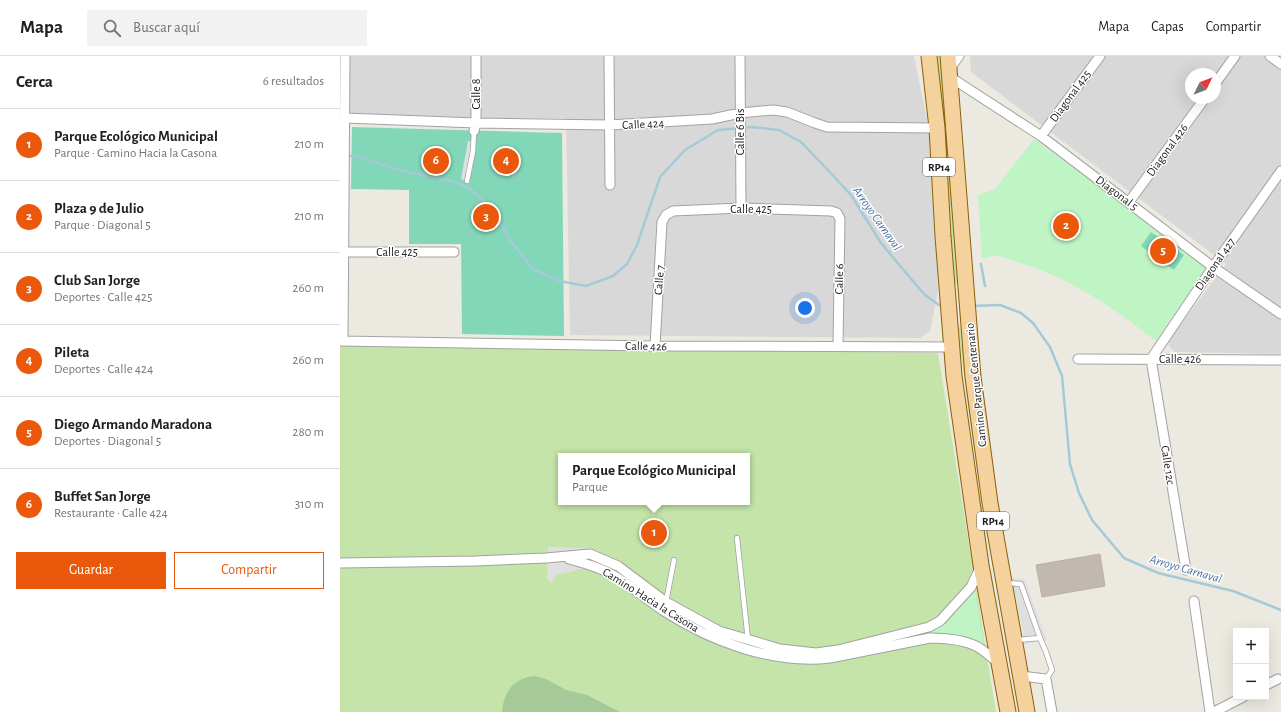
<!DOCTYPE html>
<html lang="es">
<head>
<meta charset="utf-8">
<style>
  body { margin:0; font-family:"Alegreya Sans",sans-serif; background:#f2f2f2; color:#202124 }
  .controls { position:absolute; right:12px; bottom:12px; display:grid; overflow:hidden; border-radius:0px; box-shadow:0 4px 16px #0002 }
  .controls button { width:36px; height:36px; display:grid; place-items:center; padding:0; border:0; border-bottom:1px solid #e0e0e0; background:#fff; color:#202124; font:20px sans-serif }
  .compass { position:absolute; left:845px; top:12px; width:36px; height:36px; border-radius:50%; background:#fff; box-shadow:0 4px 16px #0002; rotate:47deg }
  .you { position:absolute; left:465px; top:252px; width:14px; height:14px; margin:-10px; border:3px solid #fff; border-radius:50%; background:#1a73e8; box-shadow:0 0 0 6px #1a73e833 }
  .badge { display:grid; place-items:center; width:26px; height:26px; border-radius:50%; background:#ea580c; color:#fff; font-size:13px; font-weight:700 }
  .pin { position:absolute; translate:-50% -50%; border:2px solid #fff; box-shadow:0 1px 4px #0006 }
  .popup { position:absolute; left:218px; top:397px; width:192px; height:52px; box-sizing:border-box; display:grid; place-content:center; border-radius:0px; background:#fff; filter:drop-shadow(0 1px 3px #0005); font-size:13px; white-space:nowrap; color:#757577 }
  .popup b { font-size:15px; color:#202124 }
  .popup::after { content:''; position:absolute; left:50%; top:100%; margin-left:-8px; border:8px solid transparent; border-top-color:#fff }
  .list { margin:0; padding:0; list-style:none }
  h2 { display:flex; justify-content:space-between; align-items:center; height:52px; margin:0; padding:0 16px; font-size:17px }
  h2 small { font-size:13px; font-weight:400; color:#757577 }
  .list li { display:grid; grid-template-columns:26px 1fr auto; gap:12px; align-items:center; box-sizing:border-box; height:72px; padding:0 16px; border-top:1px solid #e0e0e0 }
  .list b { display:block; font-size:15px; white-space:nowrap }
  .list p { margin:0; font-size:13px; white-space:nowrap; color:#757577 }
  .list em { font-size:13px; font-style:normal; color:#757577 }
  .actions { display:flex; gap:8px; padding:12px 16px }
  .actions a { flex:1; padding:9px 0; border:1px solid #ea580c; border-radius:0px; text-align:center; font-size:14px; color:#ea580c }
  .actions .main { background:#ea580c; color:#fff }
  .icon { flex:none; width:22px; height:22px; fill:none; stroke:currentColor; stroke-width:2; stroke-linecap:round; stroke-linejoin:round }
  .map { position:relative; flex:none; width:941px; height:656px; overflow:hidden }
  header { display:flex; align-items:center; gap:24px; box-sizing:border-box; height:56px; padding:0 20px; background:#fff; border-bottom:1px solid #e0e0e0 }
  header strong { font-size:19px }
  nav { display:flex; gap:22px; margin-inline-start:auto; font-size:14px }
  .search { width:280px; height:36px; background:#f2f2f2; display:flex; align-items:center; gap:10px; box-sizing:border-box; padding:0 14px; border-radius:0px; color:#757577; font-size:15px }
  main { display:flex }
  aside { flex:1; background:#fff }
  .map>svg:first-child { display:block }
  .residential { fill:#d9d8d8; fill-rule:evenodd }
  .grass { fill:#c4e4a9; fill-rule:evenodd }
  .forest { fill:#a5c998 }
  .park { fill:#bff5c5 }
  .pitch { fill:#83d7b9 }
  .parking { fill:#dfdfdf }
  .water { fill:#a4cad7 }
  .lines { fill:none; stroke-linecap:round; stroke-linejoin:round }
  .stream { stroke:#a4cad7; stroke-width:2.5 }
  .building { fill:#c0b8b1; stroke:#bcb0a4 }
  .lane-casing { stroke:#a2a2a2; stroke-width:6 }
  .street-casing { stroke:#a2a2a2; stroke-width:11 }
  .primary-casing { stroke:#896209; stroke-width:17 }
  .lane { stroke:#fff; stroke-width:4.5 }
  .street { stroke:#fff; stroke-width:9 }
  .primary { stroke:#f5d19d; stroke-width:15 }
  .labels { text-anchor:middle; stroke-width:3; stroke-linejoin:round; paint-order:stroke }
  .shield { fill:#fff; stroke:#5f5f5f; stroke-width:1 }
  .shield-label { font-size:11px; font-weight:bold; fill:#1b1b1b }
  .street-label { font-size:12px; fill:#1b1b1b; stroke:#fff }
  .water-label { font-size:13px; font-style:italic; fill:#4f77a3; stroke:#fff }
</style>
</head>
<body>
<header>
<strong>Mapa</strong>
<div class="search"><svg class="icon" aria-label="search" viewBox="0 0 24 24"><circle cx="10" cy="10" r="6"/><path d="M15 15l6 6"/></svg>Buscar aquí</div>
<nav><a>Mapa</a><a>Capas</a><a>Compartir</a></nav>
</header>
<main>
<aside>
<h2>Cerca<small>6 resultados</small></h2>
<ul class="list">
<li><span class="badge">1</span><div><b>Parque Ecológico Municipal</b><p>Parque · Camino Hacia la Casona</p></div><em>210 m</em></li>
<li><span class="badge">2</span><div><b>Plaza 9 de Julio</b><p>Parque · Diagonal 5</p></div><em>210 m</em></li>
<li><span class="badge">3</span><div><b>Club San Jorge</b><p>Deportes · Calle 425</p></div><em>260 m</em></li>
<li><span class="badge">4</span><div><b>Pileta</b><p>Deportes · Calle 424</p></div><em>260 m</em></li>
<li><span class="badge">5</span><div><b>Diego Armando Maradona</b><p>Deportes · Diagonal 5</p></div><em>280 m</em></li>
<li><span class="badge">6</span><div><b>Buffet San Jorge</b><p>Restaurante · Calle 424</p></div><em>310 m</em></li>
</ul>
<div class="actions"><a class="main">Guardar</a><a>Compartir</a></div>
</aside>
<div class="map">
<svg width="941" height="656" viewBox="0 0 941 656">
  <rect width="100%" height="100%" fill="#ece9e1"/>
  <path class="residential" d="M0,0h574l17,83 7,153 -8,39 -10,7 -350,-3 -4,-217h-84l-132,-5 -10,22z
    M630,0h311v298l-106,-2 -6,-6v-6l57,-76 -255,-192zM851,18h24v24h-24z"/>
  <path class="grass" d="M595,0h8l15,229 -4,-1z
    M618,270l3,2 35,231 28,153h-5c-22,-129 -47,-256 -61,-386z
    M0,289l598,8 58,359h-656zM221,400h186v46h-186z"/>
  <path class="forest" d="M194,620l12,3 20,11 21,5 33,17h-118c2,-21 11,-33 32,-36z"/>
  <path class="park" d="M694,83l174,127 -52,75c-40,-31 -78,-58 -127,-75 -10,-3 -24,-10 -35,-10 -4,0 -8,2 -12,3l-4,-64 17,-6z
    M635,534l10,61 -29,-13 -116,17 96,-26 11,-6z"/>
  <path class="pitch" d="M12,71l210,6 2,203 -102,-2 -1,-90h-52v-54l-58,-1z
    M811,176l33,23 -10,15 -33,-24z"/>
  <path class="parking" d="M128,85h8l-7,41 -8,-3z
    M208,491l41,1 -3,20 -30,7 -4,9 -5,-6z
    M672,522l12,1 23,61 -22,4z"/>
  <path class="water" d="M167,90c11,5 3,9 4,17 1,4 4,6 6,9l-1,4 -2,2c-10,-3 -14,-16 -15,-25l5,-6z"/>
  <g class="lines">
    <path class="stream" d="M6,100h9l48,15 50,10 17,8 21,19 11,18 7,13 24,30 27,12 26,5 27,-10 14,-12 10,-19 23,-68 25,-27 33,-20 34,-3 27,3 22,12 25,26 25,27 30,48 31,37 13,15 14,10 4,1
      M641,208l4,22
      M632,250l28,-1 21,8 12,10 17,24 12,29 8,88 9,29 13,27 32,38 34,15 75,18 48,19"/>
  </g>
  <path class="building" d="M760,498l5,32 -63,11 -6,-32z"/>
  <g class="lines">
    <defs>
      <path id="lane" d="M127,125l6,-30 1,-20
        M397,482l11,102
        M666,527l15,1 19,54
        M326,546l8,-42
        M677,584l23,-2 6,14 6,18 -6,9"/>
      <path id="street" d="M269,0l1,129
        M400,0l1,152
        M930,0l11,8
        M610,12l9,-12
        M610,21l91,59 172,131 68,47
        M875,28l20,-28
        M5,62l131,5 133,2 103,-6 28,-6 33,-3 14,2 28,11 12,4 110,1
        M134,75l2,-8v-67
        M701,80l59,-80
        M789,146l76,-104
        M0,196h114
        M0,285l315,5 297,1
        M3,285l2,-285
        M315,290l7,-124 4,-7 7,-4 68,-3 90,3 6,2 3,6 -2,127
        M738,303l203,1
        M229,503c14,4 27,7 40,14 20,10 36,26 55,38 46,30 110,54 166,47l100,-20c16,0 31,1 46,8 8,4 16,12 23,17
        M0,507l135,-2 71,-3 44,-4 28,12 48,36 53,29 61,18 36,4 22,-3 91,-23 11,-6 31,-34 10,-21
        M846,514l-35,-211 62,-92 68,-96
        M854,545l16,111
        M681,620l25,3 6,33
        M926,629l12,-6
        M874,656l29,-15"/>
      <path id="primary" d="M589,0l8,72 6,108 11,140 27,189 27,147
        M608,0l25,321 17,126 37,209"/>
    </defs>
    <use href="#lane" class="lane-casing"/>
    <use href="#street" class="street-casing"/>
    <use href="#primary" class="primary-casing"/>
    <use href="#lane" class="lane"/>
    <use href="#street" class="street"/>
    <use href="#primary" class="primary"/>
  </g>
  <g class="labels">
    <g class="shield">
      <rect x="583" y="102" width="32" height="18" rx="3"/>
      <rect x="637" y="456" width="32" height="18" rx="3"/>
    </g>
    <g class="shield-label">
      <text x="599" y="115">RP14</text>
      <text x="653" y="469">RP14</text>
    </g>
    <g class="street-label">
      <text transform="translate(136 38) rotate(-90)" y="4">Calle 8</text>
      <text transform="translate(730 40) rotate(-54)" y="4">Diagonal 425</text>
      <text transform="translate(303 68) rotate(-3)" y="4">Calle 424</text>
      <text transform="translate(400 76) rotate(-90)" y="4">Calle 6 Bis</text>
      <text transform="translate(827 94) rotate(-54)" y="4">Diagonal 426</text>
      <text transform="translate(777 137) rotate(37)" y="4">Diagonal 5</text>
      <text x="411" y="157">Calle 425</text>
      <text x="57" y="200">Calle 425</text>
      <text transform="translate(875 208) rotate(-55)" y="4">Diagonal 427</text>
      <text transform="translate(499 223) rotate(-89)" y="4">Calle 6</text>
      <text transform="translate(319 224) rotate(-86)" y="4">Calle 7</text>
      <text transform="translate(306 290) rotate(1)" y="4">Calle 426</text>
      <text x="840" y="307">Calle 426</text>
      <text transform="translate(636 329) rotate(-96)" y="4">Camino Parque Centenario</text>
      <text transform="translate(828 409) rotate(81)" y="4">Calle 12c</text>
      <text transform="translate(311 544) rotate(32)" y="4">Camino Hacia la Casona</text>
    </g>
    <g class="water-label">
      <text transform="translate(538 162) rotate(55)" y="5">Arroyo Carnaval</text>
      <text transform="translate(846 512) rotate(16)" y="5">Arroyo Carnaval</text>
    </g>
  </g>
</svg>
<div class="controls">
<button>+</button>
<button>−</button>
</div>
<svg class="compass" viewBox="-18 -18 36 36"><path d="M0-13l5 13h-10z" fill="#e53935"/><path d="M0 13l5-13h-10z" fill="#757577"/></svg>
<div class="you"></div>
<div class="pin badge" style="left:314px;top:477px">1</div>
<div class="popup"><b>Parque Ecológico Municipal</b>Parque</div>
<div class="pin badge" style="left:726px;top:170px">2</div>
<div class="pin badge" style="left:146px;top:161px">3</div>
<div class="pin badge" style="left:166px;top:105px">4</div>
<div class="pin badge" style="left:823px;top:195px">5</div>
<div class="pin badge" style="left:96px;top:105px">6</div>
</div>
</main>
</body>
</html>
